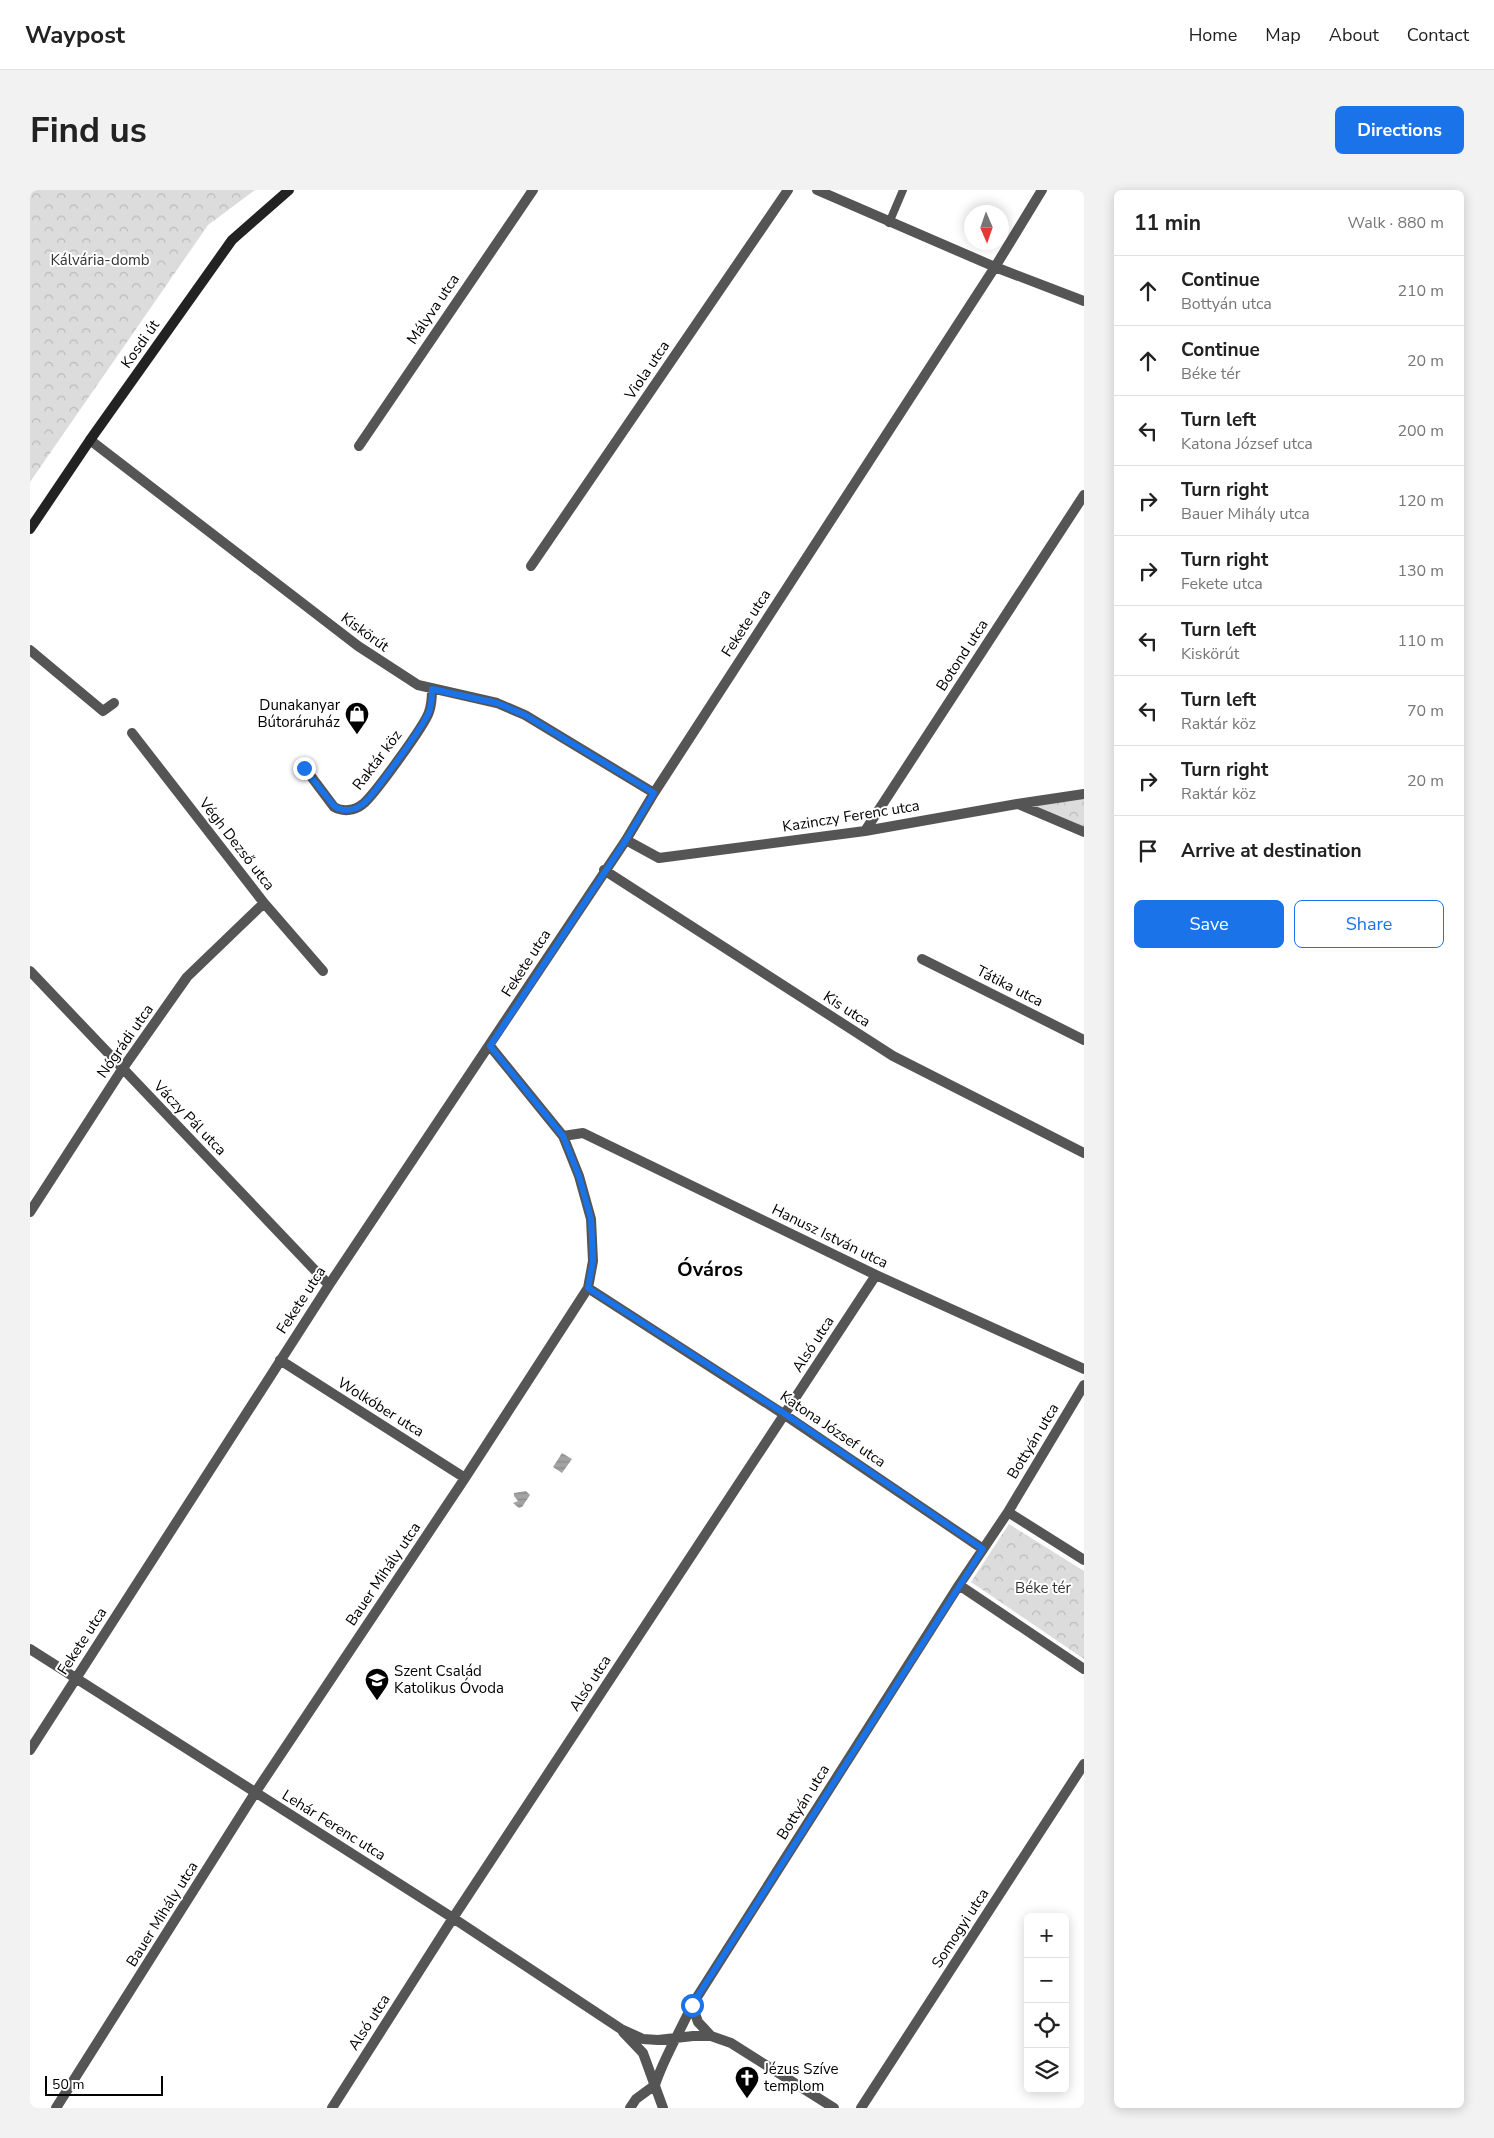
<!DOCTYPE html>
<html lang="en">
<head>
<meta charset="utf-8">
<style>
  body { margin:0; font-family:"Nunito Sans",sans-serif; background:#f2f2f2; color:#222 }
  .controls { position:absolute; right:15px; bottom:15px; display:grid; overflow:hidden; border-radius:8px; box-shadow:0 2px 12px #0003 }
  .controls button { width:45px; height:45px; display:grid; place-items:center; padding:0; border:0; border-bottom:1px solid #e0e0e0; background:#fff; color:#222; font:25px sans-serif }
  .compass { position:absolute; left:934px; top:15px; width:45px; height:45px; border-radius:50%; background:#fff; box-shadow:0 2px 12px #0003; rotate:178deg }
  .scale { position:absolute; left:15px; bottom:12px; width:118px; box-sizing:border-box; padding-left:5px; border:2px solid #000; border-top:0; font-size:14px; line-height:18px; white-space:nowrap; color:#000; -webkit-text-stroke:4px #fff; paint-order:stroke }
  .stop { position:absolute; width:15px; height:15px; margin:-11px; border:4px solid #1a73e8; border-radius:50%; background:#fff }
  .stop.end { background:#1a73e8; border-color:#fff; box-shadow:0 1px 5px #0008 }
  .list { margin:0; padding:0; list-style:none }
  h2 { display:flex; justify-content:space-between; align-items:center; height:65px; margin:0; padding:0 20px; font-size:21px }
  h2 small { font-size:16px; font-weight:400; color:#767676 }
  .list li { display:grid; grid-template-columns:32px 1fr auto; gap:15px; align-items:center; box-sizing:border-box; height:70px; padding:0 20px; border-top:1px solid #e0e0e0 }
  .list b { display:block; font-size:19px; white-space:nowrap }
  .list p { margin:0; font-size:16px; white-space:nowrap; color:#767676 }
  .list em { font-size:16px; font-style:normal; color:#767676 }
  .actions { display:flex; gap:10px; padding:15px 20px }
  .actions a { flex:1; padding:11px 0; border:1px solid #1a73e8; border-radius:8px; text-align:center; font-size:18px; color:#1a73e8 }
  .actions .main { background:#1a73e8; color:#fff }
  .icon { flex:none; width:28px; height:28px; fill:none; stroke:currentColor; stroke-width:2; stroke-linecap:round; stroke-linejoin:round }
  .map { position:relative; flex:none; width:1054px; height:1918px; overflow:hidden; border-radius:8px }
  header { display:flex; align-items:center; gap:30px; box-sizing:border-box; height:70px; padding:0 25px; background:#fff; border-bottom:1px solid #e0e0e0 }
  header strong { font-size:24px }
  nav { display:flex; gap:28px; margin-inline-start:auto; font-size:18px }
  .intro { display:flex; align-items:center; justify-content:space-between; box-sizing:border-box; height:120px; padding:0 30px }
  h1 { margin:0; font-size:35px }
  .button { padding:12px 22px; border-radius:8px; background:#1a73e8; color:#fff; font-size:18px; font-weight:700 }
  main { display:flex; gap:30px; padding:0 30px }
  aside { flex:1; background:#fff; border-radius:8px; box-shadow:0 2px 12px #0003 }
  .map>svg:first-child { display:block }
  .park { fill:url(#park-crowns) }
  .water { fill:url(#water-rules) }
  .lines { fill:none; stroke-linecap:round; stroke-linejoin:round }
  .lane { stroke:#555; stroke-width:8 }
  .street { stroke:#555; stroke-width:10 }
  .secondary { stroke:#222; stroke-width:10 }
  .route { stroke:#1a73e8; stroke-width:6 }
  .labels { text-anchor:middle; stroke-width:4; stroke-linejoin:round; paint-order:stroke }
  .park-label { font-size:15px; fill:#333; stroke:#fff }
  .street-label { font-size:15px; fill:#000; stroke:#fff }
  .poi-label { font-size:15px; fill:#000; stroke:#fff; text-anchor:start }
  .district-label { font-size:20px; font-weight:bold; fill:#000; stroke:#fff }
</style>
</head>
<body>
<header>
<strong>Waypost</strong>
<nav><a>Home</a><a>Map</a><a>About</a><a>Contact</a></nav>
</header>
<div class="intro"><h1>Find us</h1><a class="button">Directions</a></div>
<main>
<div class="map">
<svg width="1054" height="1918" viewBox="0 0 1054 1918">
  <defs>
    <pattern id="park-crowns" width="20" height="18" patternUnits="userSpaceOnUse" patternTransform="scale(1.25)"><rect width="20" height="18" fill="#dcdcdc"/><path d="M2 6a3 3 0 1 1 6 0M12 15a3 3 0 1 1 6 0" fill="none" stroke="#bbb"/></pattern>
    <pattern id="water-rules" width="6" height="5" patternUnits="userSpaceOnUse" patternTransform="scale(1.25)"><rect width="6" height="5" fill="#a3a3a3"/><path d="M0 2.5h6" fill="none" stroke="#8b8b8b"/></pattern>
  </defs>
  <rect width="100%" height="100%" fill="#fff"/>
  <path class="park" d="M0,0h225l-47,35 -178,257z
    M1054,604v38l-67,-28z
    M979,1334l75,47v88l-113,-77z"/>
  <path class="water" d="M532,1263l10,6 -10,14 -9,-6z
    M496,1301l4,4 -8,12 -3,1 -6,-5 5,-2 -4,-5v-3z"/>
  <g class="lines">
    <path class="lane" d="M859,33l14,-33"/>
    <path class="street" d="M787,0l178,77 89,34
      M60,250l268,206 60,39 79,18 28,12 129,78
      M329,256l174,-256
      M501,376l257,-376
      M0,460l73,61 11,-8
      M102,543l132,170 59,68
      M274,577l30,40c9,5 20,4 29,-3 11,-9 62,-79 66,-92 3,-8 3,-16 3,-23
      M988,614l66,28
      M835,641l219,-336
      M596,650l33,18 206,-27 152,-27 67,-10
      M574,680l289,186 191,97
      M892,769l162,81
      M0,781l299,314
      M533,946l20,-3 293,142 208,94
      M0,1022l93,-144 64,-91 77,-74
      M558,1098l197,127 198,134
      M250,1170l185,118
      M978,1322l76,48
      M929,1395l125,84
      M0,1459l423,269 168,111 22,10 15,1 35,-4h18l20,7 103,65
      M0,1560l299,-465 297,-445 28,-47 341,-526 47,-77
      M662,1815l6,17 13,14
      M593,1842l20,21 20,55
      M625,1895c9,-28 25,-53 37,-80l267,-420 49,-73 76,-127
      M26,1918l199,-315 210,-315 123,-190 5,-27 -2,-42 -12,-43 -16,-40 -73,-90
      M302,1918l121,-190 423,-643
      M600,1918l6,-9 19,-14
      M831,1918l223,-344"/>
    <path class="secondary" d="M0,339l60,-89 142,-200 57,-50"/>
  </g>
  <g class="lines">
    <path class="route" d="M274,578l30,38c9,6 20,5 29,-2 11,-9 61,-79 66,-92 3,-8 3,-15 3,-23l65,14 28,12 129,78 -28,47 -136,206 73,90 16,40 12,43 2,42 -5,27 197,126 198,135 -291,456"/>
  </g>
  <defs>
    <symbol id="shop-pin" viewBox="-11 -11 22 30"><path d="M0 17L-7.5 6A9.5 9.5 0 1 1 7.5 6Z" fill="#000" stroke="#fff"/><path d="M-5-2.5h2.3a2.7 3.5 0 0 1 5.4 0H5L5.5 6h-11ZM-1.5-2.5h3a1.5 2.3 0 0 0-3 0Z" fill="#fff"/></symbol>
    <symbol id="school-pin" viewBox="-11 -11 22 30"><path d="M0 17L-7.5 6A9.5 9.5 0 1 1 7.5 6Z" fill="#000" stroke="#fff"/><path d="M0-5L7-2L0 1L-7-2ZM-4 1L0 2.5L4 1V4Q0 6-4 4Z" fill="#fff"/></symbol>
    <symbol id="church-pin" viewBox="-11 -11 22 30"><path d="M0 17L-7.5 6A9.5 9.5 0 1 1 7.5 6Z" fill="#000" stroke="#fff"/><path d="M-1.2-6h2.4v3.5h3.3v2.4h-3.3V6h-2.4V-.1h-3.3v-2.4h3.3Z" fill="#fff"/></symbol>
  </defs>
  <g fill-rule="evenodd">
    <use href="#shop-pin" x="313" y="510" width="28" height="38"/>
    <use href="#school-pin" x="333" y="1476" width="28" height="38"/>
    <use href="#church-pin" x="703" y="1874" width="28" height="38"/>
  </g>
  <g class="labels">
    <g class="park-label">
      <text x="70" y="75">Kálvária-domb</text>
      <text x="1013" y="1403">Béke tér</text>
    </g>
    <g class="street-label">
      <text transform="translate(403 119) rotate(-56)" y="5">Mályva utca</text>
      <text transform="translate(110 154) rotate(-55)" y="5">Kosdi út</text>
      <text transform="translate(617 180) rotate(-56)" y="5">Viola utca</text>
      <text transform="translate(716 433) rotate(-57)" y="5">Fekete utca</text>
      <text transform="translate(335 442) rotate(36)" y="5">Kiskörút</text>
      <text transform="translate(932 465) rotate(-57)" y="5">Botond utca</text>
      <text transform="translate(347 570) rotate(-53)" y="5">Raktár köz</text>
      <text transform="translate(821 626) rotate(-9)" y="5">Kazinczy Ferenc utca</text>
      <text transform="translate(207 654) rotate(52)" y="5">Végh Dezső utca</text>
      <text transform="translate(496 773) rotate(-57)" y="5">Fekete utca</text>
      <text transform="translate(980 796) rotate(27)" y="5">Tátika utca</text>
      <text transform="translate(817 819) rotate(33)" y="5">Kis utca</text>
      <text transform="translate(95 851) rotate(-55)" y="5">Nógrádi utca</text>
      <text transform="translate(160 928) rotate(46)" y="5">Váczy Pál utca</text>
      <text transform="translate(800 1046) rotate(26)" y="5">Hanusz István utca</text>
      <text transform="translate(271 1110) rotate(-57)" y="5">Fekete utca</text>
      <text transform="translate(783 1154) rotate(-57)" y="5">Alsó utca</text>
      <text transform="translate(351 1217) rotate(32)" y="5">Wolkóber utca</text>
      <text transform="translate(803 1239) rotate(34)" y="5">Katona József utca</text>
      <text transform="translate(1003 1251) rotate(-59)" y="5">Bottyán utca</text>
      <text transform="translate(353 1384) rotate(-56)" y="5">Bauer Mihály utca</text>
      <text transform="translate(52 1451) rotate(-57)" y="5">Fekete utca</text>
      <text transform="translate(560 1493) rotate(-57)" y="5">Alsó utca</text>
      <text transform="translate(773 1612) rotate(-58)" y="5">Bottyán utca</text>
      <text transform="translate(304 1635) rotate(32)" y="5">Lehár Ferenc utca</text>
      <text transform="translate(132 1724) rotate(-58)" y="5">Bauer Mihály utca</text>
      <text transform="translate(930 1738) rotate(-57)" y="5">Somogyi utca</text>
      <text transform="translate(339 1832) rotate(-57)" y="5">Alsó utca</text>
    </g>
    <g class="poi-label">
      <text x="310" y="520" text-anchor="end">Dunakanyar<tspan x="310" dy="17">Bútoráruház</tspan></text>
      <text x="364" y="1486">Szent Család<tspan x="364" dy="17">Katolikus Óvoda</tspan></text>
      <text x="734" y="1884">Jézus Szíve<tspan x="734" dy="17">templom</tspan></text>
    </g>
    <g class="district-label">
      <text x="680" y="1086">Óváros</text>
    </g>
  </g>
</svg>
<div class="controls">
<button>+</button>
<button>−</button>
<button><svg class="icon" aria-label="locate" viewBox="0 0 24 24"><circle cx="12" cy="12" r="6"/><path d="M12 2v4M12 18v4M2 12h4M18 12h4"/></svg></button>
<button><svg class="icon" aria-label="layers" viewBox="0 0 24 24"><path d="M12 4l9 5-9 5-9-5zM3 14l9 5 9-5"/></svg></button>
</div>
<svg class="compass" viewBox="-18 -18 36 36"><path d="M0-13l5 13h-10z" fill="#e53935"/><path d="M0 13l5-13h-10z" fill="#767676"/></svg>
<div class="scale">50 m</div>
<div class="stop" style="left:662px;top:1815px"></div>
<div class="stop end" style="left:274px;top:578px"></div>
</div>
<aside>
<h2>11 min<small>Walk · 880 m</small></h2>
<ul class="list">
<li><svg class="icon" aria-label="ahead" viewBox="0 0 24 24"><path d="M12 20V5M6 11l6-6 6 6"/></svg><div><b>Continue</b><p>Bottyán utca</p></div><em>210 m</em></li>
<li><svg class="icon" aria-label="ahead" viewBox="0 0 24 24"><path d="M12 20V5M6 11l6-6 6 6"/></svg><div><b>Continue</b><p>Béke tér</p></div><em>20 m</em></li>
<li><svg class="icon" aria-label="left" viewBox="0 0 24 24"><path d="M17 20v-9H6M10 6l-5 5 5 5"/></svg><div><b>Turn left</b><p>Katona József utca</p></div><em>200 m</em></li>
<li><svg class="icon" aria-label="right" viewBox="0 0 24 24"><path d="M7 20v-9h11M14 6l5 5-5 5"/></svg><div><b>Turn right</b><p>Bauer Mihály utca</p></div><em>120 m</em></li>
<li><svg class="icon" aria-label="right" viewBox="0 0 24 24"><path d="M7 20v-9h11M14 6l5 5-5 5"/></svg><div><b>Turn right</b><p>Fekete utca</p></div><em>130 m</em></li>
<li><svg class="icon" aria-label="left" viewBox="0 0 24 24"><path d="M17 20v-9H6M10 6l-5 5 5 5"/></svg><div><b>Turn left</b><p>Kiskörút</p></div><em>110 m</em></li>
<li><svg class="icon" aria-label="left" viewBox="0 0 24 24"><path d="M17 20v-9H6M10 6l-5 5 5 5"/></svg><div><b>Turn left</b><p>Raktár köz</p></div><em>70 m</em></li>
<li><svg class="icon" aria-label="right" viewBox="0 0 24 24"><path d="M7 20v-9h11M14 6l5 5-5 5"/></svg><div><b>Turn right</b><p>Raktár köz</p></div><em>20 m</em></li>
<li><svg class="icon" aria-label="arrive" viewBox="0 0 24 24"><path d="M6 21V4h12l-3 4 3 4H6"/></svg><div><b>Arrive at destination</b></div></li>
</ul>
<div class="actions"><a class="main">Save</a><a>Share</a></div>
</aside>
</main>
</body>
</html>
